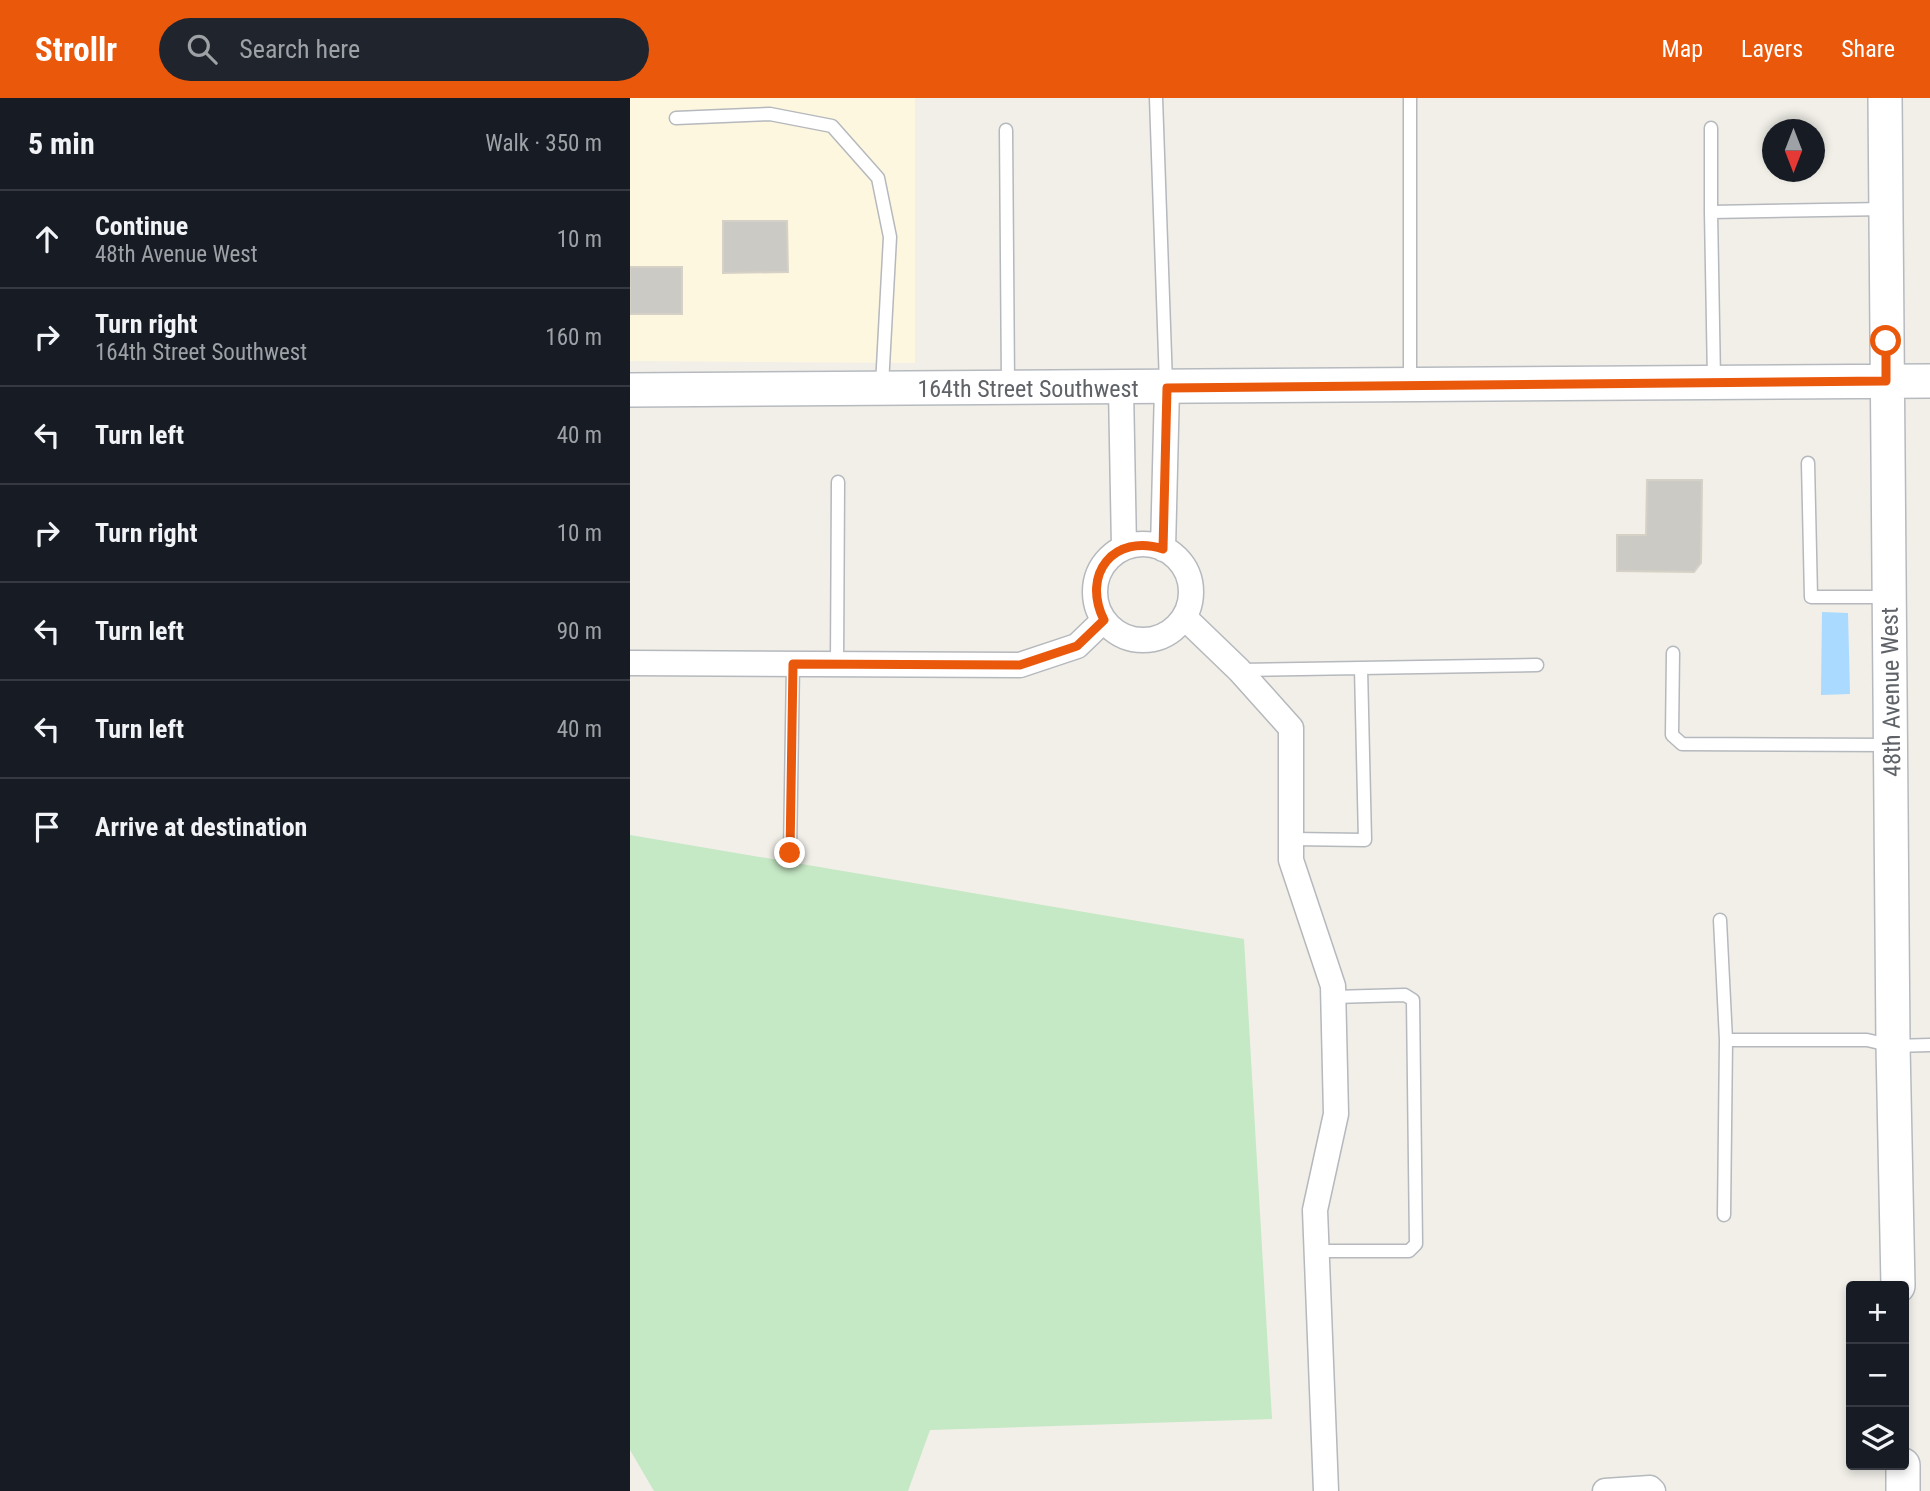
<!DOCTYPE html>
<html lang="en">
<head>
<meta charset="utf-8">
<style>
  body { margin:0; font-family:"Roboto Condensed",sans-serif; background:#20242c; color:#f1f3f6 }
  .controls { position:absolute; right:21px; bottom:21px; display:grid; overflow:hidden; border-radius:7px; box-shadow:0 4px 10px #0003 }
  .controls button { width:63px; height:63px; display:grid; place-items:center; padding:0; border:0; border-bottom:2px solid #363941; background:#171b24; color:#f1f3f6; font:35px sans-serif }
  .compass { position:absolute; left:1132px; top:21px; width:63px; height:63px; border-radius:50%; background:#171b24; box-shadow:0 4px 10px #0003; rotate:180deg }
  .stop { position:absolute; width:21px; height:21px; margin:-16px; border:5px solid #ea580c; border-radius:50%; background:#fff }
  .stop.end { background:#ea580c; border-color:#fff; box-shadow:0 2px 7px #0008 }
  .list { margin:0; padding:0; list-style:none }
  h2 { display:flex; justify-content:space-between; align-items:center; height:91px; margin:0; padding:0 28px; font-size:30px }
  h2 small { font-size:23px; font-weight:400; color:#9ea1a6 }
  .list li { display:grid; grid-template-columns:46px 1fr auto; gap:21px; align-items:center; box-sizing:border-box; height:98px; padding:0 28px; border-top:2px solid #363941 }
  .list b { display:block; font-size:26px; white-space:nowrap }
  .list p { margin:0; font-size:23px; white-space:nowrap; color:#9ea1a6 }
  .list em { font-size:23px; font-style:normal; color:#9ea1a6 }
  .icon { flex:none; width:38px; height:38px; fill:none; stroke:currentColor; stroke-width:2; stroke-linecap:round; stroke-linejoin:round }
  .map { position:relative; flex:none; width:1300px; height:1393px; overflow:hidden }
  header { display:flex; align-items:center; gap:42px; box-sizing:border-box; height:98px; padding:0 35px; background:#ea580c; color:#fff }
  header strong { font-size:33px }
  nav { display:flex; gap:38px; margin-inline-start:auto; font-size:24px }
  .search { width:490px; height:63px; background:#20242c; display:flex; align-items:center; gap:18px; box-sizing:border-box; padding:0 24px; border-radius:38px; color:#9ea1a6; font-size:26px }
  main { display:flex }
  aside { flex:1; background:#171b24 }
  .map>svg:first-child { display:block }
  .commercial { fill:#fef7e0 }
  .green { fill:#c5e8c5 }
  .water { fill:#aadaff }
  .building { fill:#cccac5; stroke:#d6d1c6; stroke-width:2 }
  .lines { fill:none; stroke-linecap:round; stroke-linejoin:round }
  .lane-casing { stroke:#b5b8bc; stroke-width:15 }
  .street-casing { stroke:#b5b8bc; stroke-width:27 }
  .secondary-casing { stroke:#b6babf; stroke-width:36 }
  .lane { stroke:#fff; stroke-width:12 }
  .street { stroke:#fff; stroke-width:24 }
  .secondary { stroke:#fff; stroke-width:33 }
  .route { stroke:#ea580c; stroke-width:9 }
  .labels { text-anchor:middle; stroke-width:7; stroke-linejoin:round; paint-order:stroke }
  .street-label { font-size:24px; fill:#5f6368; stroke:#fff }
</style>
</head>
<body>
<header>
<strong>Strollr</strong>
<div class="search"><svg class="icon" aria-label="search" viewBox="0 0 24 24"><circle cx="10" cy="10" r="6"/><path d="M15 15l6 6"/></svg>Search here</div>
<nav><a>Map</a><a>Layers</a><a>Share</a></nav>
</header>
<main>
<aside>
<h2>5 min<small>Walk · 350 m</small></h2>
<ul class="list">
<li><svg class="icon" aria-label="ahead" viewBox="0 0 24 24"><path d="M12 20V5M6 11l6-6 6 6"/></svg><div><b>Continue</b><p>48th Avenue West</p></div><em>10 m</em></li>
<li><svg class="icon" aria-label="right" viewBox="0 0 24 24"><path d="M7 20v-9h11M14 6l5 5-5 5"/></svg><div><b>Turn right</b><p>164th Street Southwest</p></div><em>160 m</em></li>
<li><svg class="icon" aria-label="left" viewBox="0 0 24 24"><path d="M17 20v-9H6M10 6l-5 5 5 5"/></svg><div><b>Turn left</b></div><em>40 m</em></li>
<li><svg class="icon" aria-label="right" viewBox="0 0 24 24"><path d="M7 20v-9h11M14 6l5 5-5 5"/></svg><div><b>Turn right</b></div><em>10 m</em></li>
<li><svg class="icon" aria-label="left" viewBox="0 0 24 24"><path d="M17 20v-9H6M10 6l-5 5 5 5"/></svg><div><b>Turn left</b></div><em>90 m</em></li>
<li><svg class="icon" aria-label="left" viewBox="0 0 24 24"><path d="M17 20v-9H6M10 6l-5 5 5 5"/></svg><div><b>Turn left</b></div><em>40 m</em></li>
<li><svg class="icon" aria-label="arrive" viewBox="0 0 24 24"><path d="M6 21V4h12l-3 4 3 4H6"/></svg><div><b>Arrive at destination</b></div></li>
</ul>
</aside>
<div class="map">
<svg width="1300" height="1393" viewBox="0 0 1300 1393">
  <rect width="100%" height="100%" fill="#f1efe8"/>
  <path class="commercial" d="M0,0h285v265l-285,-2z"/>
  <path class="green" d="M0,737l614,104 28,480 -342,11 -22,61h-254l-24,-41z"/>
  <path class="water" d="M1192,514l26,1 2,81 -29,1z"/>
  <path class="building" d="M93,123h64l1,51 -65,1z
    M0,169h52v47h-52z
    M1017,382h55l-1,83 -7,9 -77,-1v-36h29z"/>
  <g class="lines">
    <defs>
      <path id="lane" d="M526,0l10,286
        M780,0v284
        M46,20l94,-4 62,12 46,52 12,59 -8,148
        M1081,30v84
        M376,32l2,255
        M1084,282l-3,-168 174,-3
        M1178,365l3,134h78
        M1043,555l-1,82 10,9 206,1
        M207,566l1,-182
        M610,572l297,-5
        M661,741l74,1 -4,-172
        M160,755l3,-189
        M1090,822l6,120 -2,175
        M1096,942h141l26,6 37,-1
        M686,1153h93l7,-7 -3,-244 -8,-5 -72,2"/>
      <path id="street" d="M491,290l3,160
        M465 494a48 48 0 1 1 96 0a48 48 0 1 1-96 0Z
        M533,451l4,-161
        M554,519l55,53 52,58v132l42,126 3,128 -21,96 11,281
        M0,565l390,2 57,-19 27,-26
        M975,1393l45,-3 3,3"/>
      <path id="secondary" d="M1255,0l8,948 5,240
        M0,292l1300,-9
        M1273,1367v26"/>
    </defs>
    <use href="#lane" class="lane-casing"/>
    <use href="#street" class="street-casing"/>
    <use href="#secondary" class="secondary-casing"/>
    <use href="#lane" class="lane"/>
    <use href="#street" class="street"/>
    <use href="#secondary" class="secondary"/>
  </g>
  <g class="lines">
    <path class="route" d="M160,755l3,-189 227,1 57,-19 27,-26c-23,-46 10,-87 59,-71l4,-161 719,-7v-40"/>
  </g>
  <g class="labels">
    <g class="street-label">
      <text x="398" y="299">164th Street Southwest</text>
      <text transform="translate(1261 594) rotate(-91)" y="8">48th Avenue West</text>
    </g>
  </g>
</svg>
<div class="controls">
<button>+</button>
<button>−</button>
<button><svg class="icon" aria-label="layers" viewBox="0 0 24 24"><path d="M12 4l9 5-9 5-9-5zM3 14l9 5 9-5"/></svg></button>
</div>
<svg class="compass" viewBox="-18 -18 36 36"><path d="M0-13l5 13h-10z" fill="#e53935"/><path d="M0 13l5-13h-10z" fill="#9ea1a6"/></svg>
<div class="stop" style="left:1256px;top:243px"></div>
<div class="stop end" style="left:160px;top:755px"></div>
</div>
</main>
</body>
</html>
